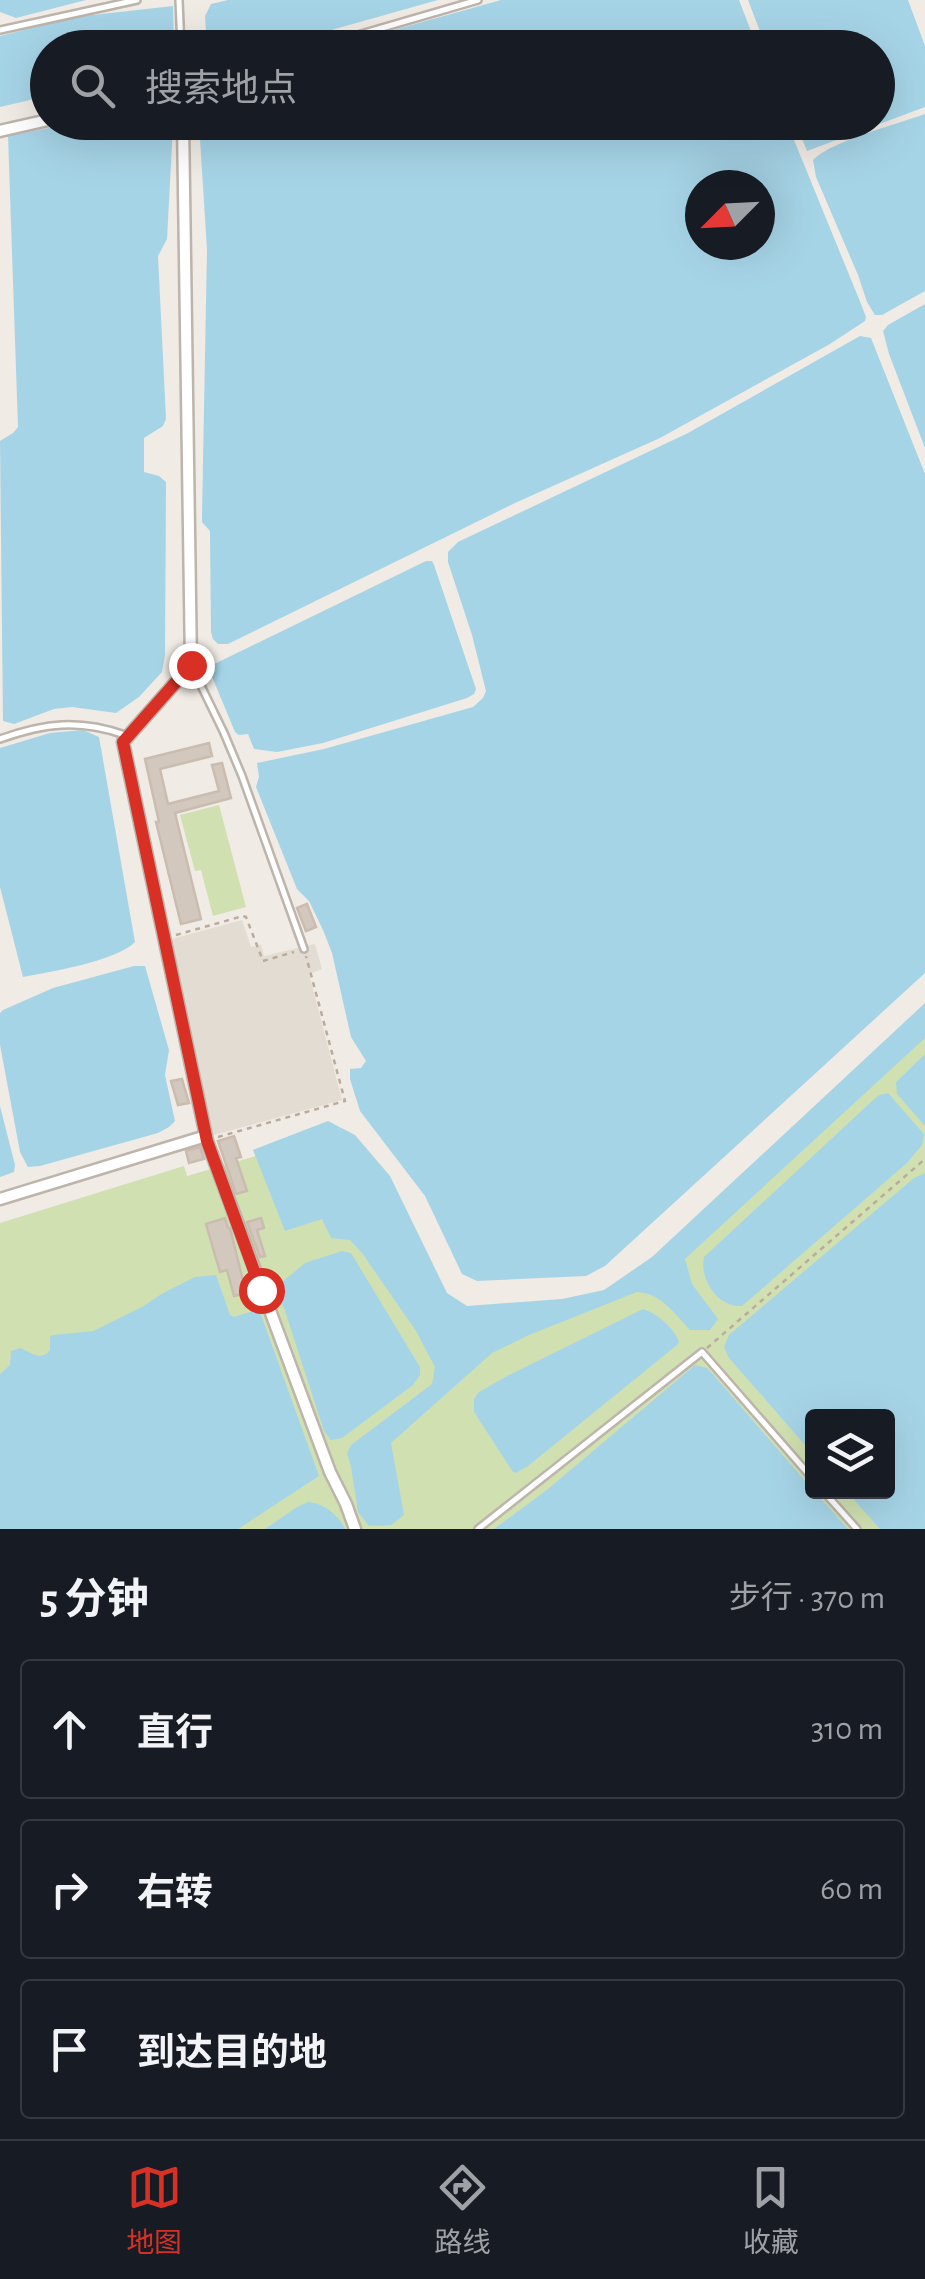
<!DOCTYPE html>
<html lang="zh">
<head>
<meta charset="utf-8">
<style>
  body { margin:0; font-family:"Alegreya Sans","Noto Sans SC",sans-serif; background:#242831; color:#f1f3f6 }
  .controls { position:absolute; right:30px; bottom:30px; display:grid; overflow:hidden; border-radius:10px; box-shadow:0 10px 40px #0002 }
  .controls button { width:90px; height:90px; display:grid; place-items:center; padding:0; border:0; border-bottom:2px solid #363941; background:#171b24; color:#f1f3f6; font:50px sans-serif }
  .compass { position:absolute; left:685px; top:170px; width:90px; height:90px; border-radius:50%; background:#171b24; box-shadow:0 10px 40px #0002; rotate:246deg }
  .stop { position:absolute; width:30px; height:30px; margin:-22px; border:8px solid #d93025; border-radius:50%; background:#fff }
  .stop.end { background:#d93025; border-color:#fff; box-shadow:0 2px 10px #0008 }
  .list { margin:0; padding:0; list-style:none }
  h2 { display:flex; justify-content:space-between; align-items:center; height:130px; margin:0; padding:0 40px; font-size:42px }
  h2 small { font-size:32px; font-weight:400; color:#9ea1a6 }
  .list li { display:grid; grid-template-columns:65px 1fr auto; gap:30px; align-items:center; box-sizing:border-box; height:140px; margin:0 20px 20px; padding:0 20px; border:2px solid #363941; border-radius:10px }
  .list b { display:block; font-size:38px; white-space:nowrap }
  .list em { font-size:32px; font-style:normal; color:#9ea1a6 }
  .icon { flex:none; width:55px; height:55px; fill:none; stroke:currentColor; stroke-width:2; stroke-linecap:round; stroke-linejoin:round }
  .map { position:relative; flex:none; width:925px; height:1529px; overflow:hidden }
  .search { position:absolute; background:#171b24; box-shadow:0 10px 40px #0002; left:30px; right:30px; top:30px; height:110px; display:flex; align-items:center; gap:25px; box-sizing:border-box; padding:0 35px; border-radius:55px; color:#9ea1a6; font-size:38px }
  .sheet { height:610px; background:#171b24 }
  nav { display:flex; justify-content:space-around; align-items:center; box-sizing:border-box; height:140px; border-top:2px solid #363941; background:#171b24; font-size:28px; color:#9ea1a6 }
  nav a { display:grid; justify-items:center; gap:5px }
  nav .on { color:#d93025 }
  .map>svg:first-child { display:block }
  .residential { fill:#e3dcd3 }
  .green { fill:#d0e0b1; fill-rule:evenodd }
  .water { fill:#a6d4e7; fill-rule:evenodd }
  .building { fill:#d3c8be; stroke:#cabcaf; stroke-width:2.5 }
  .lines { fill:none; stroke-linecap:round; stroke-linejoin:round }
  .lane-casing { stroke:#bdb4ab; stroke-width:10 }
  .street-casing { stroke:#bdb4ab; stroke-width:15 }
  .path { stroke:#baab9b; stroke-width:2.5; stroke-dasharray:5 5; stroke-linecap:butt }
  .lane { stroke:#fff; stroke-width:5 }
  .street { stroke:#fff; stroke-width:10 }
  .route { stroke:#d93025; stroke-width:12 }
</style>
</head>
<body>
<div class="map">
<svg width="925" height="1529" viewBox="0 0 925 1529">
  <rect width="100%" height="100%" fill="#f0ebe4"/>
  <path class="residential" d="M242,920l9,27 10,-2 3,11 51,-12 7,25 -13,5 33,126 -132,36 -42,-196z"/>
  <path class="green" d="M219,805l27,102 -33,9 -12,-46 -6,1 -15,-56z
    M925,1018v511h-925v-306l184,-57 3,10 127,-37 137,192 174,-41zM812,1416h76v76h-76z"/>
  <path class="water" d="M0,0h86l-70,18 -16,-6z
    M228,0h210l-167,47h-64l-2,-31 6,-12z
    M501,0h238l18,47h-424z
    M748,0h160l17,46v61l-118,44 -11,-28 82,-1v-74l-112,-1z
    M173,6l1,41 -126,1 -1,48 -47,11v-71l75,-19z
    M925,114v177l-43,24h-7l-8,-13 -9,-27 -42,-98 -3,-17c18,-19 85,-36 112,-46z
    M75,123l98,-1v4l-6,113 -9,17 8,163 -3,7 -19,12v34l15,4 7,6 -1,173 -3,17 -23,25 -23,16 -44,-6 -18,2 -40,15 -11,-3 -3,-280 13,-8 5,-6 -10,-291z
    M199,123h588l72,176 7,18 -1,4 -35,23 -170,94 -145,65 -287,141h-10l-5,-5 -2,-7 -1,-101 -8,-9v-7l5,-265zM700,185h60v60h-60z
    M925,304v144l-36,-94 -6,-23 5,-6z
    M860,336l11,2 54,136v499l-320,293 -19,10 -109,5 -15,-7 -37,-78 -65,-85 -10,-32v-10l11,-1 5,-7 -15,-24 -19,-84 -9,-23 -14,-29 -12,-12 -41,-102 3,-10 -2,-14 67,-14 149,-42 10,-9 3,-7 -14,-56 -24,-73v-10l10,-10 230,-109z
    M426,561h6l2,4 42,124 -2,5 -7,4 -144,45 -46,9 -23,-3 -6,-15 -9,1 -4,-3 -27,-65z
    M83,730l16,7 36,205c-18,19 -85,30 -112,35l-23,-90v-139l50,-15z
    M134,966h11l24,84 -4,25 10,46 -6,6 -11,6 -118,33 -12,1 -8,-15 -20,-107v-32l3,-3 50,-22z
    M925,1003v35l-240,221 7,25 26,35 -8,11h-20c-15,-16 -29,-37 -53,-38l-108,43 -37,18 -101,90 13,72 -13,10 -22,1 -11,-14 -7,-45 -4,-14 4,-8 81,-61 3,-17 -19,-36 -54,-78 -12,-13 -19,-2 -9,-19 -37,12 -32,-81 75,-29 27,14 35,41 57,117 20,13 95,-7 42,-9 48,-33z
    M925,1054v72l-28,-32 -1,-12z
    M888,1093l36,41 -2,11 -15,18 -165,143c-24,2 -43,-27 -38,-49l167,-155 8,-7z
    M0,1106l15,59 -1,7 -14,5z
    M925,1173v356h-45l-33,-37h41v-76h-76v37l-83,-95 -5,-11 5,-12 185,-157z
    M342,1251l9,2 69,114v8l-7,10 -71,53 -11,2 -7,-9 -40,-123 -9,-15v-5l30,-25z
    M216,1275l14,40 4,2 25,-8 60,167 -81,53h-238v-155l10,-9 1,-14 9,-3c11,4 21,14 30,2v-13l3,-2 40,-4 49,-24 21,-14 32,-16z
    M643,1309c14,4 32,20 36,33l-2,3 -149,121 -12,7 -3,-1 -39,-60v-13l5,-7 30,-17z
    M695,1365l12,3 4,4 101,117v3h3l33,37h-354l54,-40z
    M308,1502c15,1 31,13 37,27h-80l32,-22z"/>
  <path class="building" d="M209,743l3,13 -52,13 8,35 51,-13 -7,-26 10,-2 9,35 -56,15 26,106 -20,5 -25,-102h3l-14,-63z
    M307,904l9,23 -10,4 -9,-23z
    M182,1079l7,24 -11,2 -7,-24z
    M234,1136l7,21 -5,1 11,33 -11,3 -18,-53z
    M200,1147l4,12 -15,4 -3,-12z
    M225,1218l3,10h2l16,65 -12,3 -7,-26 -7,2 -14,-48z
    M261,1218l3,10 -7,2 8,26 -5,1 -13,-35z"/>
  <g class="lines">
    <defs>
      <path id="lane" d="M179,0l2,48
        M0,30l137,-30
        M313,48l165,-48
        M191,665l33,68 18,43 62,173
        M0,739c45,-16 79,-20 125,-4
        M824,1492l33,37
        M478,1529l224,-177 110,126"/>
      <path id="street" d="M183,122l8,543 -68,77 84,399 123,331 16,32 9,25
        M0,131l48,-11
        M0,1199l206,-63"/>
    </defs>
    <use href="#lane" class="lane-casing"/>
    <use href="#street" class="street-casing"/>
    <path class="path" d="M176,935l67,-19 3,1 17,44 31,-9
      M218,1137l127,-36 -39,-145
      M707,1348l218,-189"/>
    <use href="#lane" class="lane"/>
    <use href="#street" class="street"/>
  </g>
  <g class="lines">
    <path class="route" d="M191,665l-68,77 84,399 54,149"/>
  </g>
</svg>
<div class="controls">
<button><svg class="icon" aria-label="layers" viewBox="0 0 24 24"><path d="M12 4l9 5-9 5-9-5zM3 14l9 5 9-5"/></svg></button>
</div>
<svg class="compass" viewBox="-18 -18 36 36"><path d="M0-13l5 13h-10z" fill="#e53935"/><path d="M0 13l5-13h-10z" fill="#9ea1a6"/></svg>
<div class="stop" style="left:261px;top:1290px"></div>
<div class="stop end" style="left:191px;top:665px"></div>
<div class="search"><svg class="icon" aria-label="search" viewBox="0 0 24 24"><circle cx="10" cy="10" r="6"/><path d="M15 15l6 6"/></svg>搜索地点</div>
</div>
<section class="sheet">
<h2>5 分钟<small>步行 · 370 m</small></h2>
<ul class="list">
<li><svg class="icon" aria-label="ahead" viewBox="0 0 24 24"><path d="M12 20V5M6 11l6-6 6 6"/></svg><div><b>直行</b></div><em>310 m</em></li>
<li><svg class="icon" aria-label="right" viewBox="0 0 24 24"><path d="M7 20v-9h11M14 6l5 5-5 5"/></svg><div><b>右转</b></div><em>60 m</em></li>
<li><svg class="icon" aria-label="arrive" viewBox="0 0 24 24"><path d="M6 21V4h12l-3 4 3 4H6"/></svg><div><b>到达目的地</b></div></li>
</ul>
</section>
<nav>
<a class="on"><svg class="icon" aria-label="map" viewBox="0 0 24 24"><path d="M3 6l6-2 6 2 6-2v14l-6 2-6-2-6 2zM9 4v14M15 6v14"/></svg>地图</a>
<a><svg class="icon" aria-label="directions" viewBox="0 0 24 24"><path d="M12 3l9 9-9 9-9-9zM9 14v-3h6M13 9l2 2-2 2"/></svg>路线</a>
<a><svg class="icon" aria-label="saved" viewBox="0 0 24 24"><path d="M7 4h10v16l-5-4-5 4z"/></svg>收藏</a>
</nav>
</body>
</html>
